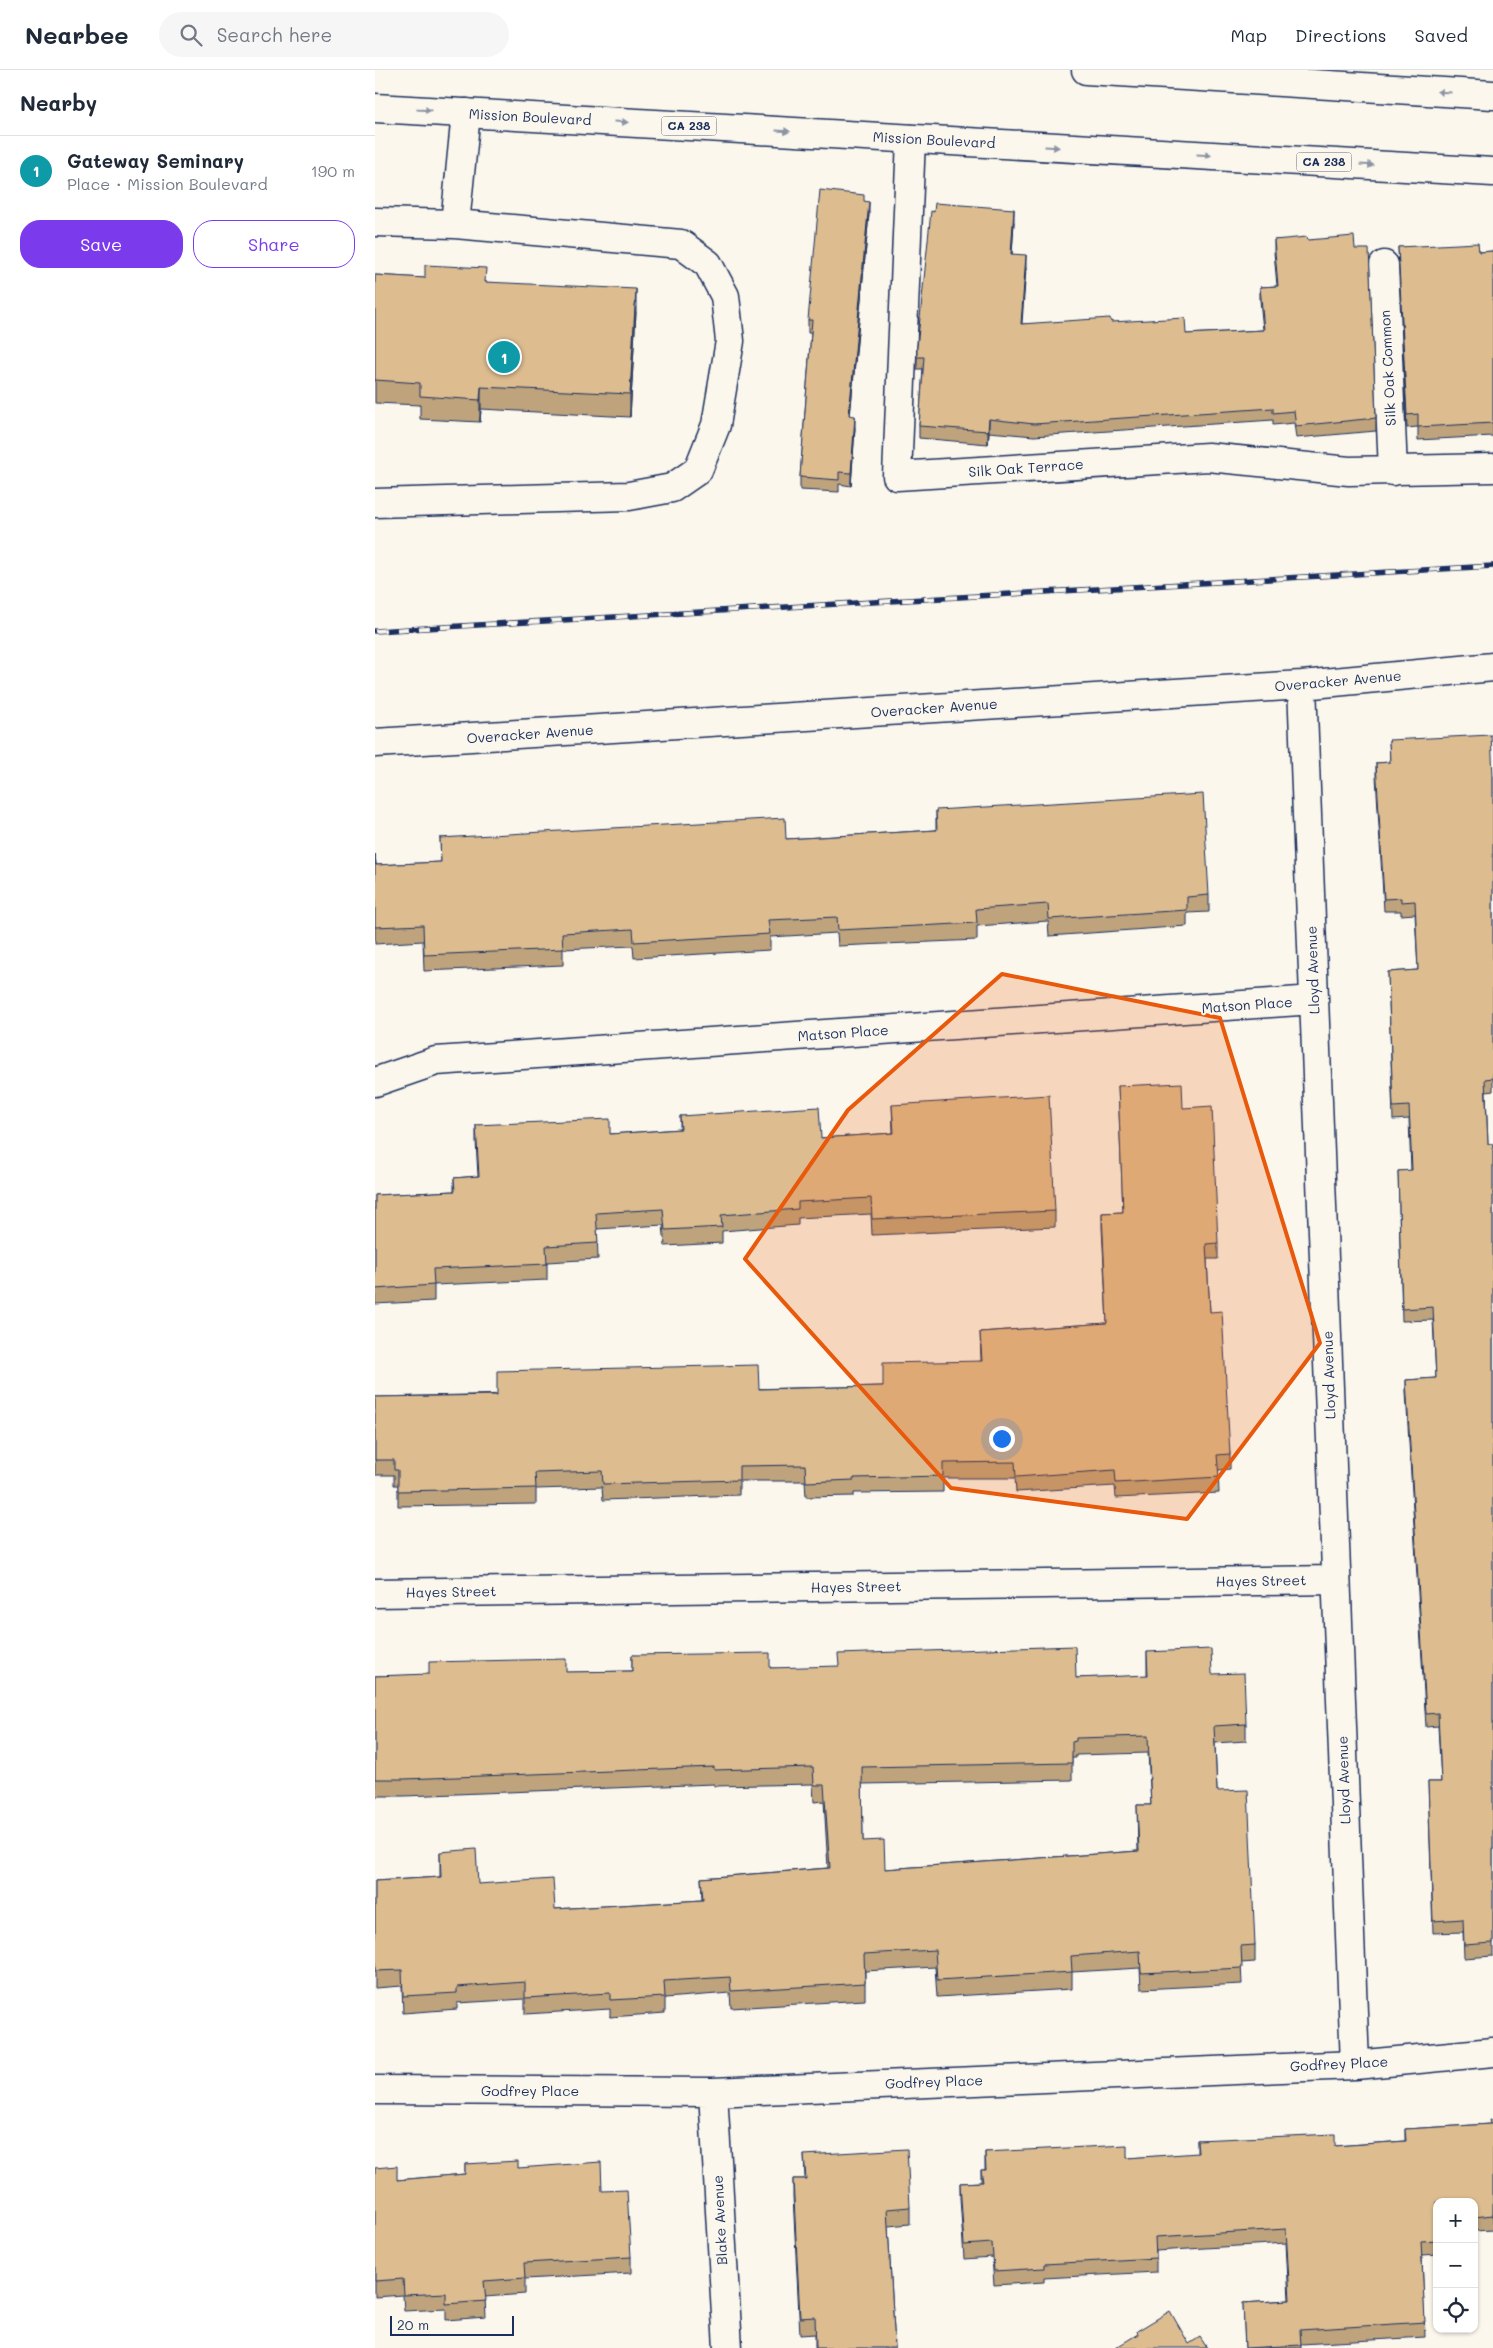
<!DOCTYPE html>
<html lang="en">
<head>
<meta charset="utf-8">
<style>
  body { margin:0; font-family:Mali,sans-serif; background:#f6f6f7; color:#1f2937 }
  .controls { position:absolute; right:15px; bottom:15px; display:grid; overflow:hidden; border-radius:10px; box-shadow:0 1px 4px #0004 }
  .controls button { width:45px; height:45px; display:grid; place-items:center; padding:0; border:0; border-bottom:1px solid #e0e1e3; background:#fff; color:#1f2937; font:25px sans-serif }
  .scale { position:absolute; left:15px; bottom:12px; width:124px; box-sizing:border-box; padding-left:5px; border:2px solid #1b2f5e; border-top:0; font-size:14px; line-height:18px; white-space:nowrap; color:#1b2f5e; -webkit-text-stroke:4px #fbf7ec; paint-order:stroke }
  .you { position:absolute; left:626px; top:1368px; width:18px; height:18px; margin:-12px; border:4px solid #fff; border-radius:50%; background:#1a73e8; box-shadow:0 0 0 8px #1a73e833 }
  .badge { display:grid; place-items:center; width:32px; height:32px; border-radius:50%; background:#7c3aed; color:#fff; font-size:16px; font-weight:700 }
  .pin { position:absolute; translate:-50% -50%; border:2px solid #fff; box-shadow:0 1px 5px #0006 }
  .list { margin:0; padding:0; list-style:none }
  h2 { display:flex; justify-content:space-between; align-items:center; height:65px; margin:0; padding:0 20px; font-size:21px }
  h2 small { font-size:16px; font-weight:400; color:#747a83 }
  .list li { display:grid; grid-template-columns:32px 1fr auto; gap:15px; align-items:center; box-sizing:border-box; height:70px; padding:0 20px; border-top:1px solid #e0e1e3 }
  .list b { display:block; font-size:19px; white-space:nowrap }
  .list p { margin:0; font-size:16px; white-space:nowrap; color:#747a83 }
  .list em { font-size:16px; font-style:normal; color:#747a83 }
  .actions { display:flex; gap:10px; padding:15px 20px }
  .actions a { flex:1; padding:11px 0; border:1px solid #7c3aed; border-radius:20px; text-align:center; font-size:18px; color:#7c3aed }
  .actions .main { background:#7c3aed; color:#fff }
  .icon { flex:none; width:28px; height:28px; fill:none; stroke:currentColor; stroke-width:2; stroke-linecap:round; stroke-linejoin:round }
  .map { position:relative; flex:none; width:1118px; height:2278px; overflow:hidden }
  header { display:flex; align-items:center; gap:30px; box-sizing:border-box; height:70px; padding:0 25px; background:#fff; border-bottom:1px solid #e0e1e3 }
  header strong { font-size:24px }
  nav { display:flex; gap:28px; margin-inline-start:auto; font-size:18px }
  .search { width:350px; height:45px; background:#f6f6f7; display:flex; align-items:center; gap:12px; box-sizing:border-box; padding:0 18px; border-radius:28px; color:#747a83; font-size:19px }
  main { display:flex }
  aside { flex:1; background:#fff }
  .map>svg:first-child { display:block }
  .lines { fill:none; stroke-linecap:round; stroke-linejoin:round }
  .minor-casing { stroke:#1b2f5e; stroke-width:31 }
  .major-casing { stroke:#1b2f5e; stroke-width:31 }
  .minor { stroke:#fbf7ec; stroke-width:28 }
  .major { stroke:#fbf7ec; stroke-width:28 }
  .rail-casing { stroke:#1b2f5e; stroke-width:5.5 }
  .rail { stroke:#fbf7ec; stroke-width:4; stroke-dasharray:11; stroke-linecap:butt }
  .wall { fill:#bea37c; stroke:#1b2f5e; fill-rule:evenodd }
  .shaded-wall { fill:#9b8465; stroke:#1b2f5e }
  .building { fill:#ddbd90; stroke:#1b2f5e; fill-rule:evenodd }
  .oneway { fill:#8b93a5 }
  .marked { fill:#e8590c; fill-opacity:0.2; stroke:#e8590c; stroke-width:4; stroke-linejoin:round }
  .labels { text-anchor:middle; stroke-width:4; stroke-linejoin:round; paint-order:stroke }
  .shield { fill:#fbf7ec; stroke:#5e6b89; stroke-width:1 }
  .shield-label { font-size:12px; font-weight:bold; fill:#1b2f5e }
  .street-label { font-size:14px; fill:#1b2f5e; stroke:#fbf7ec }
</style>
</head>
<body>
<header>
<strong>Nearbee</strong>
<div class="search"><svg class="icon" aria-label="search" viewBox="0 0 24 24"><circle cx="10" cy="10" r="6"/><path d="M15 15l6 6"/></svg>Search here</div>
<nav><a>Map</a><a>Directions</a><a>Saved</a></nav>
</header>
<main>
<aside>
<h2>Nearby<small></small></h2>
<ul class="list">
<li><span class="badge" style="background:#0f9aa8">1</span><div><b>Gateway Seminary</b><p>Place · Mission Boulevard</p></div><em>190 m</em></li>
</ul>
<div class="actions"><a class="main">Save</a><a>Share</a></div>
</aside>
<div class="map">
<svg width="1118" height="2278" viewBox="0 0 1118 2278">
  <rect width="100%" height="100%" fill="#fbf7ec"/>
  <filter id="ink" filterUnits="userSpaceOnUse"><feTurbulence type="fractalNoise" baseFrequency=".02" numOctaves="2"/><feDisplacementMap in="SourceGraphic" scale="10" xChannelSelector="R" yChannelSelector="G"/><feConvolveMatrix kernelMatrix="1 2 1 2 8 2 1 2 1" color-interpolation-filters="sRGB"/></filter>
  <g filter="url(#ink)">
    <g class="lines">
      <defs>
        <path id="minor" d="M536,69l-14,337 311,-19 141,14 144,-3
          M0,152l80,2 226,20 27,20 17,32 5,45 -14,84 -18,45 -26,18 -43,8 -254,7
          M80,154l11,-111
          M1009,195l9,206
          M927,615l53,1380
          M0,673l927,-58 191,-18
          M0,1012l61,-21 878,-61
          M0,1523l961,-13
          M0,2020l338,2 642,-27 138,-13
          M338,2022l15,256"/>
        <path id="major" d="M711,0l407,25
          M0,38l1118,64"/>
      </defs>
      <use href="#minor" class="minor-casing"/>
      <use href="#major" class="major-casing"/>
      <use href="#minor" class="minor"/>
      <use href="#major" class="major"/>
      <defs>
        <path id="rail" d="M0,561l1118,-65"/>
      </defs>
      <use href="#rail" class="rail-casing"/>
      <use href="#rail" class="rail"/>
    </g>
    <path class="wall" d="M489,131l5,13 -19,201 5,13 -4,58 -12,-2v8l-39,-2v-13l11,-144h-3v-13z
      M559,142l80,10 -2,32 14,14 -5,56 90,-2 75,12 77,-4 -3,-30v-13l17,-1 -3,-34v-12h34l47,9 21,169v13l-80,7 -2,-15 -21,2v-5l-239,16 -45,-4 -1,12 -69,-6v-12l4,-57h-6v-22z
      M1023,177l81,5 14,-1v185l-75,4v-13l-11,1z
      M0,205l111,7 150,30 -6,105 -149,-8 -1,13 -60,-3v-14l-45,-2z
      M1014,670l104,36v315l-7,1 2,52h5v812l-29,2 -1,-26 -30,1 -5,-151h13l-3,-56 -12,1 -20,-335v-12l30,-2 -3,-58 -31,1 -4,-150h13l-2,-52 -16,1 -5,-148 30,-2 -3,-56 -14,1v-4h-17l-8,-135v-13l14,-1z
      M561,740l273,85v17l-22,1v13l-138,10 -1,-15 -71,5v14l-139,6 -1,-13 -67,4v13l-136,8 -1,-12 -70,3v16l-139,6 -1,-30 -48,3v-90l1,11 65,-3 -1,-24 346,1 150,-9z
      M743,1016l65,22 35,135v16h-11l3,53 20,142v15l-12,1 1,23 -103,5 -1,-12 -99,6 -1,-14h-72v14l-89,1v3l-48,1 -1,-16h-66v14l-136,5 -1,-13 -66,2v15l-138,2v-21h-4v-10h-19v-78l508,-11 98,-25 -1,-29 127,-9 -5,-95v-15l21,-1z
      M517,1035l163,106v16l-183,8 -1,-21 -73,4v7l-76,6v12l-57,3 -2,-21 -66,4 1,30 -51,3v18l-113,5v16l-59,3v-109l79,-4v-13l24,-2 -2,-35v-16l134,9 70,-5v-13l141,22 72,-5z
      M772,1582l65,22 34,50v17l-31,2 2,48 38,154v17l-14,1 1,21 -101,5 -1,-21 -68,4v17l-135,8 -2,-30 -70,4v29l-134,8 -1,-15 -65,5v15l-55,4v-8l-85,5v-15l-68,4v6l-54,4 -1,-27 -27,2v-107l65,-4v-25l38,32 77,25 147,-9 -1,-22 127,-10 -4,-67 -10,1 -1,-18 -99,2v-2l-310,12h-29v-120l257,-5v-16l138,13 306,10 71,-2zM773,1683l3,52h-14l1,46 -253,18 -22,-28 -1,-57 210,-4v-22h4v-3z
      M1118,2050v110l-19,1v-29h-37v52l-15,1 3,82 -124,7v4h-56l-2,-45 46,-3 -3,-57 -130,8v21l-112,6v4l-50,3 -2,-28 -28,2 -4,-61v-15l21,-1v-12h4v-18l142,6 70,-4v-14l138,6 70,-5v-12l85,-5z
      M429,2085l106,52v17l-22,2 7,122h-80v-14l-15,1 -7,-139v-17h12z
      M90,2094l53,4 84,23 29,66v16l-106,6v15l-40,3 1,20 -40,3v-11l-42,2 -1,-16 -28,2v-129l22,12 68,-6z"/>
    <path class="shaded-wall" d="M494,132v12l-20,214v-13z
      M639,139v13l-3,45v-13z
      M651,185v13l-5,69v-13z
      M261,219v23l-6,105v-23z
      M106,317v22l-1,13v-22z
      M480,346v12l-4,58v-13z
      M614,349v13l-1,12v-13z"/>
    <path class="building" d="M445,120l44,5v6l5,1 -20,213 6,1 -4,57 -12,-1v8l-39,-3 12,-157h-4z
      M560,133l79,6 -3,45 15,1 -5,69 89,-6 1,4 74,-4 1,16 78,-4 -4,-43 18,-1 -4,-46 33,-3 1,3 46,-4 1,13h14l7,169 -80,8 -2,-15 -21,2v-5l-239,16 -45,-5 -1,12 -69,-5 5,-69h-7v-10l14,-136 3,1z
      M1103,173l1,9 14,-1v172l-75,4v-13l-11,1 -9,-168z
      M50,195l61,3 -1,14 151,7 -6,105 -149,-7 -1,13 -60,-4v-13l-45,-3v-105l50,3z
      M1116,665l2,41v302l-8,1 3,65h5v799l-29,2 -1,-26 -30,2 -5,-139h13l-3,-69 -12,1 -20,-334 30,-2 -3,-71 -31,2 -4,-138 14,-1 -3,-64 -16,1 -5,-135 30,-2 -3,-69 -14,1v-4l-17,1 -8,-136 14,-1 -1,-22z
      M828,724l6,101 -22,2v13l-138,9 -1,-15 -72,5 1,14 -139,7 -1,-13 -69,3 2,14 -136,8 -1,-13 -71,4 1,16 -139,6 -1,-30 -48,2v-73l1,11 65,-3 -1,-24 345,-20 1,21 151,-9 -1,-20z
      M807,1013l1,25 29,-2 6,137 -12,1 4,68 12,-1 8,143 -13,1 2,22 -103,6 -1,-13 -99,7 -1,-15 -72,1v13l-89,2v2l-48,2 -1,-17 -66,1v14l-136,4 -1,-13 -67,2 1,15 -138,3v-21h-4v-10h-19v-63l122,-2v-24l261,-6 1,24 124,-3v-23l99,-2 -2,-29 127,-9 -5,-110 21,-1 -5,-126z
      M674,1025l6,116 -183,8 -1,-21 -73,4v7l-77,6 1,12 -57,3 -2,-21 -67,4 2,30 -52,3 1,18 -114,5 1,16 -59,4v-94l80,-4 -1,-13 25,-2 -3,-51 134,-6v15l71,-5 -1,-13 139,-9 2,31 73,-5 -2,-28z
      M700,1576l1,32 72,-3 -1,-23 64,-3 1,25 32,-1 2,51 -32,2 3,65 31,-1 7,155 -14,1 1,22 -101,5 -1,-22 -69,5 1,16 -135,8 -2,-30 -71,4 1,29 -134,8 -1,-14 -66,4 1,16 -55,3v-7l-85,5v-16l-68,5v6l-54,3 -1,-26 -27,1v-90l66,-4 -1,-25 36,-3 2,35 75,-5 2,30 148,-9 -2,-22 129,-10 -6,-83h-10l-1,-18 -99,3v-3l-310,12h-29v-103l54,-2v-12l137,-3v13l66,-1v-16l138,-2v15l69,-2 -1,-12zM773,1666l3,69h-14l2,46 -254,18 -1,-29 -21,1 -1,-74 210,-4v-21l4,-1v-3z
      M1115,2050h3v95l-19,2v-15h-37v38l-16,1 4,81 -125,8 1,15 -56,3 -2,-45 47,-3 -4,-71 -131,8 1,21 -112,6v4l-50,3 -2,-28 -28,2 -4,-62 23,-1 -2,-12h5l-1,-18 142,-7v13l71,-5 -1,-13 138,-6v12l71,-5 -1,-12 86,-5z
      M532,2079l3,58 -23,2 8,139h-79l-1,-31 -15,1 -7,-139h13l-2,-24z
      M143,2091v7l83,-6 1,29 25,-1 4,67 -107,6 1,15 -41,3 2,20 -40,3v-11l-42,2 -1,-16 -28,2v-113l22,-2v14l68,-6v-10z
      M795,2241l19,33 11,-7 7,11h-92l23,-14 -1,-3z"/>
    <defs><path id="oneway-solid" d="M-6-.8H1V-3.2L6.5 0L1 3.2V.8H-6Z" transform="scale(1.25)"/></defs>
    <g class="oneway">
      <use href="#oneway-solid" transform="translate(1069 22) rotate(-176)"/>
      <use href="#oneway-solid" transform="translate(49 40) rotate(3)"/>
      <use href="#oneway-solid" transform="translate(246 52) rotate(3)"/>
      <use href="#oneway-solid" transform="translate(408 61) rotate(3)"/>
      <use href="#oneway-solid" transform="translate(677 77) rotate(3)"/>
      <use href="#oneway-solid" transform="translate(829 85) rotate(3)"/>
      <use href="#oneway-solid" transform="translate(992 95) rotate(3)"/>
    </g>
  </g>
  <path class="marked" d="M627,904l218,44 100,325 -133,176 -236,-31 -206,-229 103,-149z"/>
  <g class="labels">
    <g class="shield">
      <rect x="286.5" y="46.5" width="55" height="19" rx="4"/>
      <rect x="921.5" y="82.5" width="55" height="19" rx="4"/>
    </g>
    <g class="shield-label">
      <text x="314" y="60">CA 238</text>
      <text x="949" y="96">CA 238</text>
    </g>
    <g class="street-label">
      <text transform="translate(155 47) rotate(3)" y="5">Mission Boulevard</text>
      <text transform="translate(559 70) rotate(3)" y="5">Mission Boulevard</text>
      <text transform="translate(1013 298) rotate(-93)" y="5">Silk Oak Common</text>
      <text transform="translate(651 398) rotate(-4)" y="5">Silk Oak Terrace</text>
      <text transform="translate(963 611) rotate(-5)" y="5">Overacker Avenue</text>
      <text transform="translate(559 638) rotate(-4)" y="5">Overacker Avenue</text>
      <text transform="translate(155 664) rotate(-4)" y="5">Overacker Avenue</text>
      <text transform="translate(938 900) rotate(-92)" y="5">Lloyd Avenue</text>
      <text transform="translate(872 935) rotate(-4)" y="5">Matson Place</text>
      <text transform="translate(468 963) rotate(-4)" y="5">Matson Place</text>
      <text transform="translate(954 1305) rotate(-92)" y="5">Lloyd Avenue</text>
      <text transform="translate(886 1511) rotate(-1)" y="5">Hayes Street</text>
      <text transform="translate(481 1517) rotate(-1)" y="5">Hayes Street</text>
      <text transform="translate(76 1522) rotate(-1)" y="5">Hayes Street</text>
      <text transform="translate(969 1710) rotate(-92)" y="5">Lloyd Avenue</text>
      <text transform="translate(964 1994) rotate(-3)" y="5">Godfrey Place</text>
      <text transform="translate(559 2012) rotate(-2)" y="5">Godfrey Place</text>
      <text x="155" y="2026">Godfrey Place</text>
      <text transform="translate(345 2150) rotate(-93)" y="5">Blake Avenue</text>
    </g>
  </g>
</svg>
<div class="controls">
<button>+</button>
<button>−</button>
<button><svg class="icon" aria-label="locate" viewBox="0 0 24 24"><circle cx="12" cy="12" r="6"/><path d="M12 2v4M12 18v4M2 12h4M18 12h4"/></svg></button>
</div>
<div class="scale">20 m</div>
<div class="you"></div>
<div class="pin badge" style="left:129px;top:287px;background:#0f9aa8">1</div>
</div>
</main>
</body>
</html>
